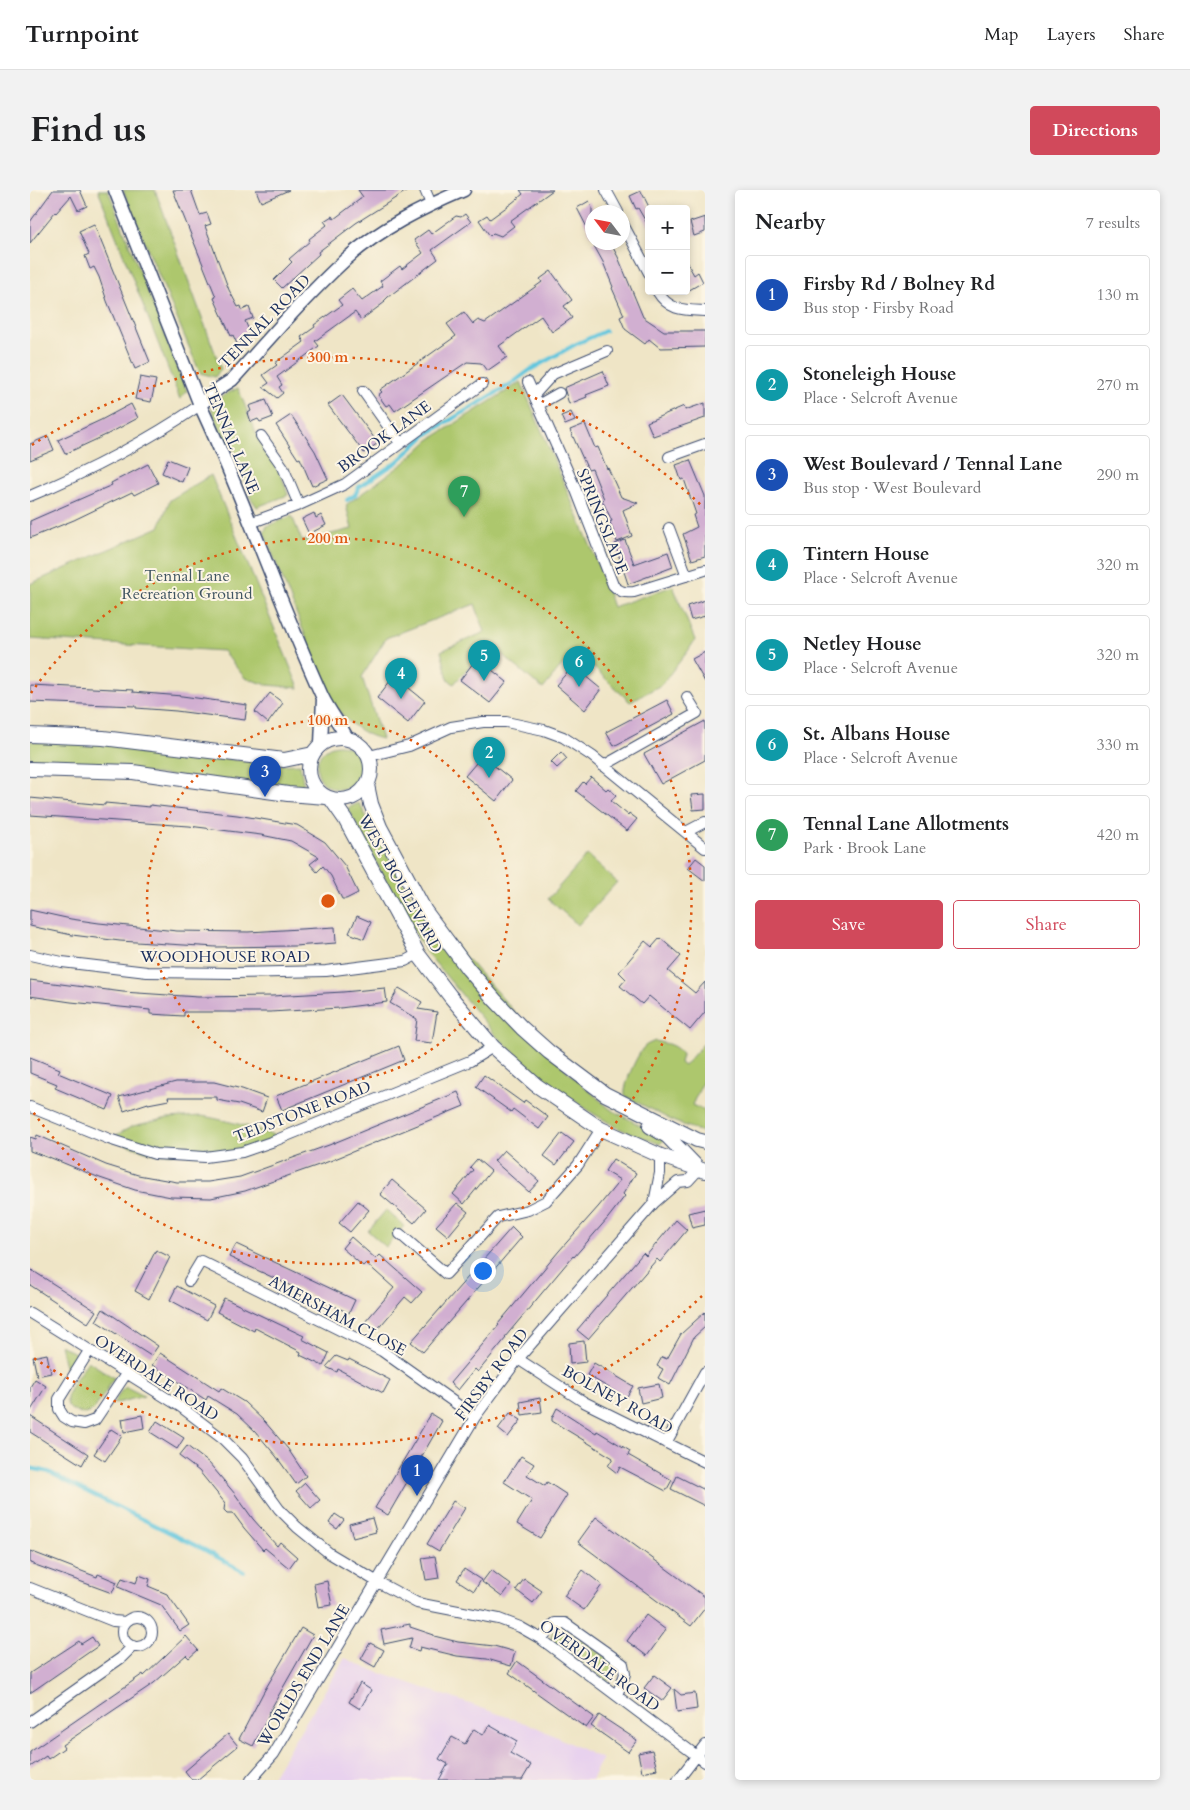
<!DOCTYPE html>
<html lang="en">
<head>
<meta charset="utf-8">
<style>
  body { margin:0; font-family:Cardo,serif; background:#f2f2f2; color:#202124 }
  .controls { position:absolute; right:15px; top:15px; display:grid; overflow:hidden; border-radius:5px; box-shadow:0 2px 8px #0003 }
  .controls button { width:45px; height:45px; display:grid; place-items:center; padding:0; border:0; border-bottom:1px solid #e0e0e0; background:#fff; color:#202124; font:25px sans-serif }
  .compass { position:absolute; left:555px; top:15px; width:45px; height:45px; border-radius:50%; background:#fff; box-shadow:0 2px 8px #0003; rotate:302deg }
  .you { position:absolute; left:452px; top:1080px; width:18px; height:18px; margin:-12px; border:4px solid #fff; border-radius:50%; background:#1a73e8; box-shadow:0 0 0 8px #1a73e833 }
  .badge { display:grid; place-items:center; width:32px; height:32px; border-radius:50%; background:#d1495b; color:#fff; font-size:16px; font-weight:700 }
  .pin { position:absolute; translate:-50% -41px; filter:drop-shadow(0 1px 2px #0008) }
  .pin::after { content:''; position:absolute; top:26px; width:18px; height:15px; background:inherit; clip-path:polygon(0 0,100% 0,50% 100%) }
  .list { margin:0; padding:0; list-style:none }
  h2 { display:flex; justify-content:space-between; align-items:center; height:65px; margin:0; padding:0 20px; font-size:21px }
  h2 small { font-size:16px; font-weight:400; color:#757577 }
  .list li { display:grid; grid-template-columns:32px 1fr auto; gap:15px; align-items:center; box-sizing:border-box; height:80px; margin:0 10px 10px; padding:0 10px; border:1px solid #e0e0e0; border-radius:5px }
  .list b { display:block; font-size:19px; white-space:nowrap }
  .list p { margin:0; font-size:16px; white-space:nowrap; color:#757577 }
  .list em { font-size:16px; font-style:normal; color:#757577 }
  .actions { display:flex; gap:10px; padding:15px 20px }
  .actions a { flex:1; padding:11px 0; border:1px solid #d1495b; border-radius:5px; text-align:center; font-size:18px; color:#d1495b }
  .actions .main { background:#d1495b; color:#fff }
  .map { position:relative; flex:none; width:675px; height:1590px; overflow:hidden; border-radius:5px }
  header { display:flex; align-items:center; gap:30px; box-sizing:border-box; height:70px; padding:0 25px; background:#fff; border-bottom:1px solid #e0e0e0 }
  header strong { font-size:24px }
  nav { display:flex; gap:28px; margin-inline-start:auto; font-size:18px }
  .intro { display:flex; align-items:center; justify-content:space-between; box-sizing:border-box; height:120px; padding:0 30px }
  h1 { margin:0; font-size:35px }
  .button { padding:12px 22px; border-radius:5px; background:#d1495b; color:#fff; font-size:18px; font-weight:700 }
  main { display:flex; gap:30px; padding:0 30px }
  aside { flex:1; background:#fff; border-radius:5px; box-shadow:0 2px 8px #0003 }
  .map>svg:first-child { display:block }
  .built { fill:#e8d2ee }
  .green { fill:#adc76d; stroke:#647b66 }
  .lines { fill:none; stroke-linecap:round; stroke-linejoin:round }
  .stream { stroke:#60c6de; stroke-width:4 }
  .building { fill:#d1afd1 }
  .minor-casing { stroke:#3b4a6e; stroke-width:12 }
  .tertiary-casing { stroke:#3b4a6e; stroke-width:15 }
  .secondary-casing { stroke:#3b4a6e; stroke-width:16 }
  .minor { stroke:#fff; stroke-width:10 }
  .tertiary { stroke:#fff; stroke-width:12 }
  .secondary { stroke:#fff; stroke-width:14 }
  .ring { fill:none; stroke:#de5710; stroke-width:2.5; stroke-dasharray:2.5 5 }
  .labels { text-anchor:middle; stroke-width:4; stroke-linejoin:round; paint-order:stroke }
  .street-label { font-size:16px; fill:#1b2f5e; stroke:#fcf5e5 }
  .park-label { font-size:16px; fill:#405562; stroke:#fcf5e5 }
  .centre { fill:#de5710; stroke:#fcf5e5; stroke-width:2.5 }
  .ring-label { font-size:15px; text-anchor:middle; font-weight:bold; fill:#de5710; stroke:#fcf5e5; stroke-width:4; stroke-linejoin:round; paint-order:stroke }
</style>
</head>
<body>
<header>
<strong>Turnpoint</strong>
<nav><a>Map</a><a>Layers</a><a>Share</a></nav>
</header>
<div class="intro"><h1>Find us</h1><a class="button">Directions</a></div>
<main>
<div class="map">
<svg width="675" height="1590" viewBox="0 0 675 1590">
  <rect width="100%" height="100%" fill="#fcf5e5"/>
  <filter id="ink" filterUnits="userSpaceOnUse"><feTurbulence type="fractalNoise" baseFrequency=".02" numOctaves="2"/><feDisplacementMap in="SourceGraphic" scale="10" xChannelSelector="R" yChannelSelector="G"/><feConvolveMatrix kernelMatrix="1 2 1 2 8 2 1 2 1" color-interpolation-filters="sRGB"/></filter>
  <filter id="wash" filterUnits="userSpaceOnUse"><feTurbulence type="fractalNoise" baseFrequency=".0096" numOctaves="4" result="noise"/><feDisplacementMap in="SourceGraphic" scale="20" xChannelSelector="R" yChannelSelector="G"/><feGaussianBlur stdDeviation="1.12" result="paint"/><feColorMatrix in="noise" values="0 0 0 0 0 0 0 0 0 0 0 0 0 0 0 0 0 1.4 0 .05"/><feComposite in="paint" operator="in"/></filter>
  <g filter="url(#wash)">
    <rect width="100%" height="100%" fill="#efe5c6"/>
    <path class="built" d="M315,1468l21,10 170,59 66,32 -11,21h-321z"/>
    <path class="green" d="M68,0h10l79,201 -7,8z
      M93,0h32l66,179 -6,8 -15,-4z
      M491,192l75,177 17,48 60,-21 22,54 -7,11 -27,34 -31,17 -44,-42 -21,2 -22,27 -44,-37 -10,10 -10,-7 -25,29 -6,-5 -7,-28 44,-19 -10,-28 -89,34 -24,39 20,62c-21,-4 -38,-20 -50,-37l-68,-169 3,-7 25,-10 10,25 50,-12 -6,-24 58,-42 25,-23z
      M208,198l18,45 26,44 6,18 -31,12 -7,-10 -15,-45 -15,-18 -8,-24 1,-9z
      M181,285l88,213 -31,-3 -23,-7 -22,-27 -193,-12v-55l129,-57 11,-27z
      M0,551l75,2 170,22 25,-1 4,23 -274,-24z
      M287 577a22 22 0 1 1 44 0a22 22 0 1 1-44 0Z
      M329,613l50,91 161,180 40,35 52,28 2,3 -4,4 -40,-15 -26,-15 -44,-30 -53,-47 -70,-84 -40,-70 -39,-75z
      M557,665l30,27 -39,43 -30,-26z
      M625,851c10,2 23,4 27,14l-2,8 4,3 21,-24v35l-13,28 13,6v22l-30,-11 -50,-26c-2,-11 12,-41 19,-49 3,-3 7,-4 11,-6z
      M172,926c28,5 53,12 80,22l-40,14 -87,2 -46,-15 24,-13 35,-8z
      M356,1020l18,16 -18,21 -18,-16z
      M30,1155l15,8 2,6 -10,16z
      M58,1171l26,17c-5,7 -16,28 -22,33 -4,3 -10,3 -15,1 -25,-7 3,-38 11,-51z
      M96,1197l18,9 -31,8 9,-14z
      M531,1437l57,38v9l-5,5 -6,2 -54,-40 -2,-4c2,-7 4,-9 10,-10z"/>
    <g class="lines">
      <path class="stream" d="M317,310l8,-5 4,-8 38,-25 30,-28 84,-50 19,-14 46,-26 29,-13
        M0,1278l19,4 22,12 132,65 41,23"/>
    </g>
    <g id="blocks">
      <path class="building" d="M23,0h27l7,16 -9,4 -7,-14 -15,17 -1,-1 -25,31v-21z
        M143,0h18l9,25 7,-2 4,11 -6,2 24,64 9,17 3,-1 1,4 7,-3 4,11 -8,3 6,14 -4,2 1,2 -11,5 -4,-9 -2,1 -17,-38 2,-1z
        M226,0h33l-28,12z
        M328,0h50l-52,33 -38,29 1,2 -37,34 -8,-8 18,-18 -3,-3 21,-18 -1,-2 18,-14 -3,-4 8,-5 2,3 29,-22z
        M490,0h33l-43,31 4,5 -13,10 -8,-3 -3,3 -11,-16 8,-5 3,4 22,-16 11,-9z
        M611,1l8,16v20l-11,-19 -2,1 -6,-13z
        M559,11l3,7v29l-15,-29z
        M435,24l6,8 -39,28 6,9 -50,38 -4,4 1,1 -24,18 -6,-8 -40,29 4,5 -42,31 5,8 -3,2 4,6 -6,5 -14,-11 6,-4 -6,-8 14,-10 -2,-2 29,-21 -3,-5 14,-10 -1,-2 28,-20 -4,-5 14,-11 10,12 21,-15 -3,-5 20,-15 2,3 21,-16 -9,-13 14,-10 3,4 25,-18 5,1z
        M675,27v15l-11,4 -4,-14z
        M64,34l56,138 -15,7 -28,-68 -8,-24 -5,-10 -4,2 -5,-13 4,-2 -10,-23z
        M562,52h18l8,15 25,60 21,14h41v16l-45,1 -11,-9 -4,5 -20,-15 -5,-12 4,-2 -12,-27 1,-1 -10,-25z
        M656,71l8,14 4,-3 5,10 -17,10z
        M521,81l21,29 -8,6 8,12 -20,14 -11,-16 -42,30 8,11 -20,14 -6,-8 -14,-1 -72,49 -5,-7 -4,2 -8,-11 4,-3 -2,-2 76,-54 -9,-12 17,-12 9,12 5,-4 7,3 57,-41 -2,-3z
        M573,181l6,15 -23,9 1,2 -18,7 -5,-16z
        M110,187l16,3 -5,22 -16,-3z
        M312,205l36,48 -14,10 -36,-48z
        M236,210l7,17 -13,5 -2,-3 -7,3 -3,-9 3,-2 -2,-5z
        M675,213v15l-52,18 -6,-14 37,-16 1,4z
        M101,214l7,14 -30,16 -43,20 -7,-14 43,-20z
        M541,222l4,9 -10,4 -4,-9z
        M261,225l24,36 13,28 -16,7 -12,-28 -2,1 -22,-34z
        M555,234l10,24 3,-1 9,22 1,-1 13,29 17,6 -15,7 9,26 -15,6 -7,-20 2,-1 -10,-21 2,-1 -12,-30 -4,1 -18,-40z
        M18,246l6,14 -24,10v-16z
        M138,269l20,8 -6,15 -20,-9z
        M660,270l15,36v60l-13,4 -9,-26 14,-7 -4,-12 3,-1 -12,-35 -3,1 -5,-15z
        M118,274l10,19 -24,12 -2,-3 -58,28 -44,18v-17l82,-36 -1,-2z
        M284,323l2,5 5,-3 5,10 -17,9 -7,-15z
        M595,350l9,24 34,-12 5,15 -45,17 -13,-40z
        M675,410v16l-14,4 -4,-14z
        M675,462v30l-13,-23z
        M447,468l30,24 -17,21 -30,-23z
        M543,476l28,23 -16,21 -29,-25z
        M364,486l31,25 -17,22 -31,-25z
        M0,495l103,5 -1,2 50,4 65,9 -2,15 -69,-9 -40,-3v-2l-106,-4z
        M240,503l13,10 -15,20 -13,-11z
        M637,510l7,14 -60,32 -8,-14z
        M675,531v39l-44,24 -17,-30z
        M531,562l6,7 -10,9 -6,-6z
        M452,566l30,24 -16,21 -31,-25z
        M561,587l15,13 2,-2 8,7 -5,6 17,14 1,-2 8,6 -10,12 -51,-40 7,-9 2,2z
        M675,604v15l-12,1 -2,-15z
        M0,608l75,7v-2l45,4v-2l87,10 60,10 28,17 20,24 13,27 -12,6h-4l-11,-23 -8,-10 -6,6 -7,-8 9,-7 -28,-16 -30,-6 -72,-9 -159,-11z
        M666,668l9,7v16l-17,-13z
        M0,720l41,9 28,4 78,8 71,1 87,-5 1,16 -42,3 -78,1 -96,-6 -48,-6 -42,-9z
        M327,726l14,6 -7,17 -15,-6z
        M630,748l21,18 -13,15 27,22 10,-11v30l-15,18 -41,-34 -7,8 -22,-18 6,-7 -7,-7 26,-31 7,6z
        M0,790l93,12 75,5 74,-1 71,-4 42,-4 2,14 -47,6 -70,4h-86v4l-34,-2v-4l-79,-8 -41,-6z
        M369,798l23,14 -4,7 19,3 -5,31 -18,-2 3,-22 -27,-16z
        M369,856l5,14 -122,50 -6,-14z
        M0,867l30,12 -2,4 55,23 -6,14 -52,-22 2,-4 -27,-11z
        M454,885l39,28 2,-3 23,17 -9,12 -26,-20 -2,3 -35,-25z
        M146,892h38l28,7 25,9 -5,14 -23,-8 -22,-4v-3h-49l1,3 -21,4v-1l-24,8 -5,-14z
        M428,902l6,14 -134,55 -85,30 -34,7 -40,-1 -36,-7 -35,-12 -51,-21v1l-19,-7v-14l6,2 1,-4 69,30 32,10 39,7h31l32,-5 89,-32z
        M532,943l12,9 -18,23 -12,-9z
        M474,960l35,31 -10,11 -35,-31z
        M447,969l14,12 -27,33 -11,-10 20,-24 -3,-3z
        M583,969l23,14 -13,21 2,2 -17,22 -34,39 -1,-1 -68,81 1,1 -28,34 -3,-3 -17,21 -8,-7 49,-58 -1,-1 61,-73 40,-45 21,-26 -15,-9z
        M362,990l34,29 -12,14 -34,-29z
        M328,1011l11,9 -19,22 -11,-9z
        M427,1013l11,9 -20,24 -12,-10z
        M675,1019v16l-13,3 -4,-15z
        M646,1030l11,10 -27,32 -3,-3 -69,80 -11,-9 66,-77 3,3z
        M482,1037l10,10 -99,115 -12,-10z
        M321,1047l25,22 4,-4 42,37 -10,11 -7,-6 -29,34 -11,-9 29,-34 -28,-25 -3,3 -21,-18z
        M206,1054l119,56 -6,13 -120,-56z
        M126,1060l14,7 -21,42 -14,-8z
        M0,1079l66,42 -8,12 -58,-38z
        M147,1096l37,20 -7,14 -37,-20z
        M194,1108l80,38 -2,3 27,14 -6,13 -23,-11 1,-3 -46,-24 -1,3 -37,-19z
        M73,1119l55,37 -7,10 -55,-35z
        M675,1122v15l-11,10 -24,48 -12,-7 5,-9 -6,-3 5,-9 5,2 14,-25z
        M554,1151l2,21 -16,2 -1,-21z
        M130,1163l59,38 2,-3 23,14 21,20 23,27 18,27 -10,8 -20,-28 -21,-25 -18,-17 -29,-18 -2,4 -54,-35z
        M17,1164l4,19 -14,3 -4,-19z
        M306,1166l12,5 1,-2 41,21 -7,13 -45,-24 -1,3 -11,-5z
        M564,1173l39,23 -7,12 -39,-23z
        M5,1189l11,7 -16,26v-25z
        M629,1194l3,14 -21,5 -3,-15z
        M510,1208l2,14 -20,3 -2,-13z
        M527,1218l39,25 1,-2 33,20 -2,4 44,25 -6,11 -46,-24 -3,6 -9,-7 5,-8 -61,-37v-3z
        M480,1223l11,7 -13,17 -10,-8z
        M401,1224l11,7 -54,94 -13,-7z
        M112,1225l2,13 -20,4 -2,-13z
        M0,1226l58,38 -6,11 -52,-33z
        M127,1231l27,17 -7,11 -27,-17z
        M81,1239l11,7 -17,25 -11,-7z
        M157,1256l22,17 26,31 18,25 24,27 3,-4 17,15 -8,11 -24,-20 -2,2 -19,-22 -11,-15h-6l-3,-3 1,-7 -26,-32 -20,-15z
        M491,1266l13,8 -7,11 18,11 2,-4 20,13 -27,43 -23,-14 15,-24 -28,-18z
        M647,1286l28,14v16l-34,-17z
        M275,1293l15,17 -9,8 -15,-17z
        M423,1311l12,7 -26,43 -12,-7z
        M305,1324l9,6 -7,9 -8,-6z
        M566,1327l109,80v11l-14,18 -113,-84z
        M342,1328l4,14 -23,6 -4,-14z
        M0,1361l67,26 1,-3 19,8 -5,11 -82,-30z
        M405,1366l4,22 -13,2 -4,-22z
        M434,1379l17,11 -7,11 -17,-11z
        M461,1380l20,15 -9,12 -20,-15z
        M553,1380l19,15 -18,25 -20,-14z
        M109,1385l11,4 -2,7 19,8 22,31 -9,6 -19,-26 -43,-18 4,-9 14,5z
        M494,1389l18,12 -9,12 -17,-13z
        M297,1391l5,24 -14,2 -4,-23z
        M616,1425l20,15 -19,26 -20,-15z
        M380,1434v3l24,8v1l24,6 36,4 21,6 -4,14 -24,-7 -30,-3 -37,-9 -1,4 -10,-3 3,-10 -28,6 -3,-14z
        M271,1438l12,7 -45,79 1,1 -16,31 -14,-7 24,-46z
        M156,1446l12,14 -9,8 -3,-3 -32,28 -92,62 2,3 -16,11 -2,-3 -16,11v-15l93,-64 20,-14 1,2z
        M62,1447l6,9 -68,47v-20l49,-32 2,3z
        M340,1453l14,7 -9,17 -14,-8z
        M487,1471l77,56 -8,11 -77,-55z
        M624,1485l18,13 -10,13 -18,-13z
        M330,1493l11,7 -11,19 -11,-7z
        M644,1499l7,6 14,-2 2,16 -20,3z
        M569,1525l38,25 -9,12 -37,-26z
        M459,1535l28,16 -7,12 21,12 -9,15h-83l9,-16 -9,-5 13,-22 13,7 9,-15 9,6z
        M198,1544l10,12 -41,34h-5l-7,-9z
        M622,1560l5,19 -15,3 -4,-19z"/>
    </g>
  </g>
  <g filter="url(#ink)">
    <use href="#blocks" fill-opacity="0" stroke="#3b4a6e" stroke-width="1"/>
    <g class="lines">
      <defs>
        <path id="minor" d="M395,0l6,14
          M576,0l12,22
          M592,32l27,51
          M627,101c12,20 27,19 48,20
          M498,192l48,108 37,95c7,7 11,8 21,7l71,-22
          M333,201l37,52
          M504,205l19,-21 54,-23
          M508,215l21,-12
          M231,246l22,31 16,38
          M639,267l36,-13
          M0,306c60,-25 117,-55 170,-91
          M220,333l49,-18 46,-21 137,-100
          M639,338l18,48
          M339,566l40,-10 42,-19 32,-5h23l38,8 19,7 29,19 113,92
          M573,576l94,-53 -10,-16
          M656,642l19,-10
          M0,765l32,7 85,10 86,1 93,-2 79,-10 13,-7
          M0,917l79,32 46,15 50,3 37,-5 32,-11 196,-80 23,-14
          M624,1013l6,-30v-12l1,-5
          M370,1044l46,40 52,-57 30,-7 18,-9 32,-36 23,-36
          M159,1091l12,-20 181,90 93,66
          M0,1123l151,94 42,32 19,19 37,51 18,18 32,26 47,28 41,22 82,16 21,8 21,12 164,123
          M59,1161l-30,48v10l5,8 8,5 12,2 11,-4 31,-46
          M488,1169l66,43 121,60
          M636,1253l39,-71
          M0,1398l83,33 13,1
          M92 1442a15 15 0 1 1 30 0a15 15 0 1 1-30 0Z
          M511,1449l14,-16h10l58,41 2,10 -8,21
          M0,1532l91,-64 12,-12
          M221,1590l23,-26 201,-337 43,-58 136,-156 24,-21 10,-1 11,-12
          M648,1590l27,-35"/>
        <path id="tertiary" d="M85,0l85,215c45,95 78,195 122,291 7,15 18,28 25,42
          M170,215l18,-16 14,-9c37,-41 73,-83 113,-120 34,-31 77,-52 119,-70
          M291,554l2,-46"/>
        <path id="secondary" d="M0,545l73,3 181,22 29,-6
          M279 579a31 31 0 1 1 62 0a31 31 0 1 1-62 0Z
          M0,579l103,3 155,22 38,3
          M337,595l4,19 9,23 45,84 43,58 27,31 27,28 27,24 56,42 92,46 8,2
          M301,609l14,20 73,135 32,42 43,51 43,38 65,44 60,27 44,15
          M620,936l17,10 29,30"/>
      </defs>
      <use href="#minor" class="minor-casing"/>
      <use href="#tertiary" class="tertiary-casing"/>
      <use href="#secondary" class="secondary-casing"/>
      <use href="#minor" class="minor"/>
      <use href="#tertiary" class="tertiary"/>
      <use href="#secondary" class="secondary"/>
    </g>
  </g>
  <g class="ring">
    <circle cx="298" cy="711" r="181"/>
    <path d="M1 503A363 363 0 1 1 1 919"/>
    <path d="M672 1106A544 544 0 0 1 2 1167M2 255A544 544 0 0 1 672 316"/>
  </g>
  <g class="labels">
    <g class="street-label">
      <text transform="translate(234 131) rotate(-46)" y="6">TENNAL ROAD</text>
      <text transform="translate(354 246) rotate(-36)" y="6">BROOK LANE</text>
      <text transform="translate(202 248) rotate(67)" y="6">TENNAL LANE</text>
      <text transform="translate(573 331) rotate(68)" y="6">SPRINGSLADE</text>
      <text transform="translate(371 693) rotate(61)" y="6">WEST BOULEVARD</text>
      <text x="195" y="772">WOODHOUSE ROAD</text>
      <text transform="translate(272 921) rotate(-21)" y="6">TEDSTONE ROAD</text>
      <text transform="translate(308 1125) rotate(28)" y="6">AMERSHAM CLOSE</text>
      <text transform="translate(461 1184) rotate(-53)" y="6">FIRSBY ROAD</text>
      <text transform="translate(127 1187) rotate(33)" y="6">OVERDALE ROAD</text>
      <text transform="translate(588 1209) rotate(29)" y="6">BOLNEY ROAD</text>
      <text transform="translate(570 1475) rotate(36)" y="6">OVERDALE ROAD</text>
      <text transform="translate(273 1485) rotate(-59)" y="6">WORLDS END LANE</text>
    </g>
    <g class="park-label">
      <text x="157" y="391">Tennal Lane<tspan x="157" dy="18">Recreation Ground</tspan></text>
    </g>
  </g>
  <circle cx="298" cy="711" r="8" class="centre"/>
  <g class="ring-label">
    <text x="298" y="172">300 m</text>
    <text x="298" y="353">200 m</text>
    <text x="298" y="535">100 m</text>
  </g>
</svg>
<div class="controls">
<button>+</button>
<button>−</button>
</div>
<svg class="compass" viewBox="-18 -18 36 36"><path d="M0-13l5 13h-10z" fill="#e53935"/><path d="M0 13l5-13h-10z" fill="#757577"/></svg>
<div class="you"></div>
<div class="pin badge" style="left:387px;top:1306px;background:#1a4fb4">1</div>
<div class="pin badge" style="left:459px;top:588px;background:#0f9aa8">2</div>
<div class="pin badge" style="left:235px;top:607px;background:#1a4fb4">3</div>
<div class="pin badge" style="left:371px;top:509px;background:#0f9aa8">4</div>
<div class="pin badge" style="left:454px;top:491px;background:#0f9aa8">5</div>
<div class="pin badge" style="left:549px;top:497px;background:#0f9aa8">6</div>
<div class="pin badge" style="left:434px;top:327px;background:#2e9e5b">7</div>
</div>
<aside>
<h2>Nearby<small>7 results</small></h2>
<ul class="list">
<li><span class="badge" style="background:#1a4fb4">1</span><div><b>Firsby Rd / Bolney Rd</b><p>Bus stop · Firsby Road</p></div><em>130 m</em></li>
<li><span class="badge" style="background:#0f9aa8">2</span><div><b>Stoneleigh House</b><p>Place · Selcroft Avenue</p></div><em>270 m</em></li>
<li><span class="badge" style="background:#1a4fb4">3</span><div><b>West Boulevard / Tennal Lane</b><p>Bus stop · West Boulevard</p></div><em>290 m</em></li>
<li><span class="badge" style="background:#0f9aa8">4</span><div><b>Tintern House</b><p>Place · Selcroft Avenue</p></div><em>320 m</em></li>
<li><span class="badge" style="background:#0f9aa8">5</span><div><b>Netley House</b><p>Place · Selcroft Avenue</p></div><em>320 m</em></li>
<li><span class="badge" style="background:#0f9aa8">6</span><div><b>St. Albans House</b><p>Place · Selcroft Avenue</p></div><em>330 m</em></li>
<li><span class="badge" style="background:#2e9e5b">7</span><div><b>Tennal Lane Allotments</b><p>Park · Brook Lane</p></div><em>420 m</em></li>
</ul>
<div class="actions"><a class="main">Save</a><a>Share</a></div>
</aside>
</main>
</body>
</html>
